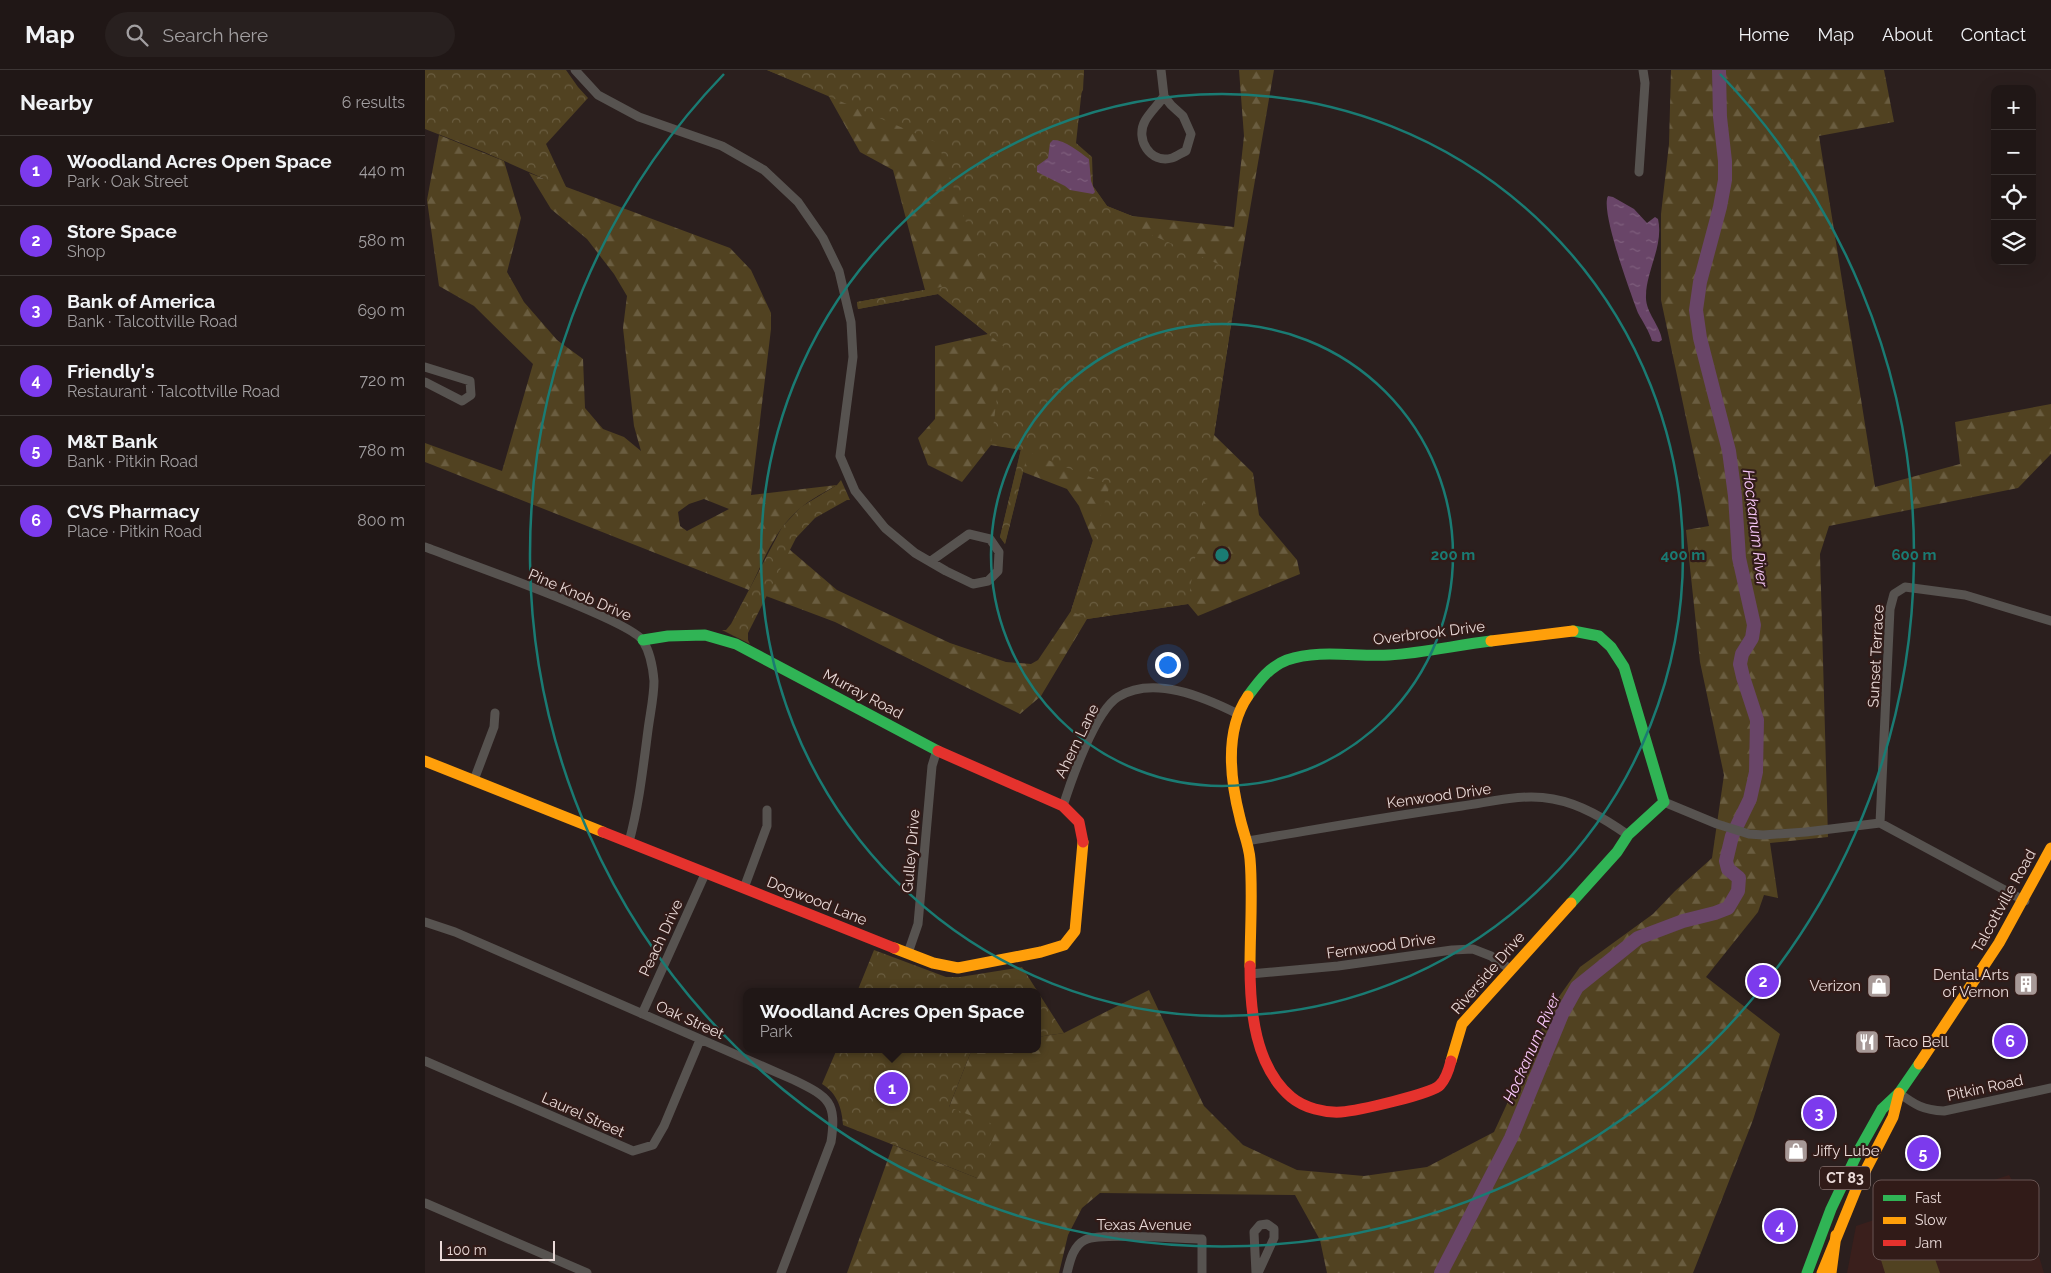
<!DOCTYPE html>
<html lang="en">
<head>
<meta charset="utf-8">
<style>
  body { margin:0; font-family:Raleway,sans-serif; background:#28201f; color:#f1f3f6 }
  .controls { position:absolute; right:15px; top:15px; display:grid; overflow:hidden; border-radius:10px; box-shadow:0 5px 20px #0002 }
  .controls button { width:45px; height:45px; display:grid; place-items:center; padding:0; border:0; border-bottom:1px solid #3d3635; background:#201716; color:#f1f3f6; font:25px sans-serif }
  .scale { position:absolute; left:15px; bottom:12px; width:115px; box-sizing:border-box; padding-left:5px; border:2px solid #eadad8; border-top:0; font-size:14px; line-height:18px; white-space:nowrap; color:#eadad8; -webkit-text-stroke:4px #311b18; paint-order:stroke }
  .you { position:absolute; left:742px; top:594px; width:18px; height:18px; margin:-12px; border:4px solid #fff; border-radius:50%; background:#1a73e8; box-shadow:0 0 0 8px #1a73e833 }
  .badge { display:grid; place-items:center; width:32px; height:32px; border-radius:50%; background:#7c3aed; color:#fff; font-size:16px; font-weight:700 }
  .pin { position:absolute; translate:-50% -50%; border:2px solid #fff; box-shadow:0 1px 5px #0006 }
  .popup { position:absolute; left:318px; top:918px; width:298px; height:65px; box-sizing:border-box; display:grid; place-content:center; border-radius:10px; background:#201716; filter:drop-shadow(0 1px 4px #0005); font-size:16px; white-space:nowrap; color:#a29fa1 }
  .popup b { font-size:19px; color:#f1f3f6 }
  .popup::after { content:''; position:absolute; left:50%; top:100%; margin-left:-10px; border:10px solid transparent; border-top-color:#201716 }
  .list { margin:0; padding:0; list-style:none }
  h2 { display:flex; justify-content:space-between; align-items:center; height:65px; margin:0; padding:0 20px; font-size:21px }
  h2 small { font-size:16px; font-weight:400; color:#a29fa1 }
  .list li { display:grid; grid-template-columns:32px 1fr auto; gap:15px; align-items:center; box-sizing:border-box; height:70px; padding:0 20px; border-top:1px solid #3d3635 }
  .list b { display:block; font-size:19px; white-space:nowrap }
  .list p { margin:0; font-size:16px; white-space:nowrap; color:#a29fa1 }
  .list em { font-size:16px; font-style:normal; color:#a29fa1 }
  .icon { flex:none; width:28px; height:28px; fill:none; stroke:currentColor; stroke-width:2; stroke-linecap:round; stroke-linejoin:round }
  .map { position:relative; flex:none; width:1626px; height:1203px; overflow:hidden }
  header { display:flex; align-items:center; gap:30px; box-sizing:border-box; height:70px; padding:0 25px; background:#201716; border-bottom:1px solid #3d3635 }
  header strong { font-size:24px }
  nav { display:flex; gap:28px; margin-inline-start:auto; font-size:18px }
  .search { width:350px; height:45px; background:#28201f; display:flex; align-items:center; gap:12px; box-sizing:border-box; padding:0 18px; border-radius:28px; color:#a29fa1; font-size:19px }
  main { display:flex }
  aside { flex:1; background:#201716 }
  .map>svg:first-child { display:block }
  .built { fill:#3a1f1c }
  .forest { fill:url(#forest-firs); fill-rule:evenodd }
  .park { fill:url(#park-crowns) }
  .garden { fill:#514221 }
  .water { fill:url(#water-ripples) }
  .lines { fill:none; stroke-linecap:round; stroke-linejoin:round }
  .river { stroke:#694568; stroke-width:14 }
  .street { stroke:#575350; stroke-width:9 }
  .fast { stroke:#30b455; stroke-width:11 }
  .slow { stroke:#ff9f0a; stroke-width:11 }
  .jam { stroke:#e5322d; stroke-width:11 }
  .ring { fill:none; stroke:#1a7b73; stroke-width:2.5 }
  .labels { text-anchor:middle; stroke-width:4.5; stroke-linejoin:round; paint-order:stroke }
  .shield { fill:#311b18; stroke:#b2a19e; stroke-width:1 }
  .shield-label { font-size:14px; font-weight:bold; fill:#eadad8 }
  .street-label { font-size:15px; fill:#eadad8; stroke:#311b18 }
  .poi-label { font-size:15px; fill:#eadad8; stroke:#311b18; text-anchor:end }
  .water-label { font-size:16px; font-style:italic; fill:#fac9fb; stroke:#311b18 }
  .key { fill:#311b18; stroke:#685452; stroke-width:1 }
  .key-label { font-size:14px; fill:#eadad8 }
  .centre { fill:#1a7b73; stroke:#311b18; stroke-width:2.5 }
  .ring-label { font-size:15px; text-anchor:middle; font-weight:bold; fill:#1a7b73; stroke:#311b18; stroke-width:4.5; stroke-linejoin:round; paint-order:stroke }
</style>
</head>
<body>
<header>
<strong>Map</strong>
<div class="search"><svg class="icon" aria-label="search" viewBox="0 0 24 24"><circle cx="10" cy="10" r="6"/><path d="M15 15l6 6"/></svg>Search here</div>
<nav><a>Home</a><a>Map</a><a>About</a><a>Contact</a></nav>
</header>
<main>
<aside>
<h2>Nearby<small>6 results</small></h2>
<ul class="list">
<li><span class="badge">1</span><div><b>Woodland Acres Open Space</b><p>Park · Oak Street</p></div><em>440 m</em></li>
<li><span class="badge">2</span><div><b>Store Space</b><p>Shop</p></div><em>580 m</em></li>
<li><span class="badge">3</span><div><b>Bank of America</b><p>Bank · Talcottville Road</p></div><em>690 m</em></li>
<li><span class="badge">4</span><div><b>Friendly's</b><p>Restaurant · Talcottville Road</p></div><em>720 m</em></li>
<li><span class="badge">5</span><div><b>M&amp;T Bank</b><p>Bank · Pitkin Road</p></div><em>780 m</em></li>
<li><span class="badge">6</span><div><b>CVS Pharmacy</b><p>Place · Pitkin Road</p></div><em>800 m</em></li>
</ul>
</aside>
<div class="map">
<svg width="1626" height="1203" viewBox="0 0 1626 1203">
  <defs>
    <pattern id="forest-firs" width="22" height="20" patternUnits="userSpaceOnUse" patternTransform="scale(1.25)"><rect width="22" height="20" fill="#514221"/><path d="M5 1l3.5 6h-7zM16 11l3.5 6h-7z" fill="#6a5d40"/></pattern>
    <pattern id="park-crowns" width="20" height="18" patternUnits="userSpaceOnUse" patternTransform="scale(1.25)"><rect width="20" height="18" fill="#514221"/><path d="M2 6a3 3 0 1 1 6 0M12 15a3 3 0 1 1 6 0" fill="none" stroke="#6a5d40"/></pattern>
    <pattern id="water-ripples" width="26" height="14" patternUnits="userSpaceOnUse" patternTransform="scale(1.25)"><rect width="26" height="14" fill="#694568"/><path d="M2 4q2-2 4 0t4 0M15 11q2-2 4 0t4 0" fill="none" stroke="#7f5f7d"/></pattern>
  </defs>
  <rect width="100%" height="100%" fill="#2b1f1e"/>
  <path class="built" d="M1584,1105l12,20 23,78h-197l9,-47z"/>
  <path class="forest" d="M342,0h317l-1,20 -26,46 50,70 25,10 102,11 10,-91 -5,-66h35l-35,203 -25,162 39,38 6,42 38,45 3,14 -102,42 -10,-12 -101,15 -46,77 -21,18 -185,-92 -69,-26 23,-47 48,41 113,53 56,19 25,2 7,-4 33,-49 22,-70 -14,-35 -12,-17 -44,-17 -18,72 -5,-7 21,-88 -30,-4 -29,37 -34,-17 -10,-27 17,-19v-73l53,-12 -50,-40 -80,15 -1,-7 68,-12 -32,-120 -33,-18 -32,-57z
    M1246,0h213l10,52 -75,14 56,351 85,-23 -5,-42 96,-18v50l-33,34 -189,38 -9,28 8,283 -58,6 8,55 -14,-3 -6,17 -52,65 74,57 -27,86 -60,153h-366l-7,-33 -25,-45 -195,-2 -18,15 -14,27 -9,38h-212l46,-128 84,33 -28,-71 23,-58h65v-12l27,-4 85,-43 55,116 39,39 54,25 67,6 63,-9 67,-35 57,-124 29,-41 73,-53 22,-23 37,-33 12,-83 -24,-113 -14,-132 23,-4 -48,-226v-86l8,-70z
    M14,65l65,26 17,57 -14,54 17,30 33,38 26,19 2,49 18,21 21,8 17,14 -7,-25 -11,-98 4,-32 -13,-22 -27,-35 -36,-30 -22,-36 201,75 21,22 20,43v16l-20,166 86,-10c-14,8 -30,16 -42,28 -22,20 -33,52 -46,77l-324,-128v-19l77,28 31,-107 -59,-58 -35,-20 -12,-86zM279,429l25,10 -42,22 -7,-5 -2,-14 11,-8z"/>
  <path class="park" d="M0,0h141l12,17 10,11 -42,46 21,45 -83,-37 -59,-23z
    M342,0h317l-8,73 16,14 1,29 14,20 25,10 -3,9 110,48 -51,331 -101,15 -16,-8 39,-126 -82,-33 -23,92 -5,-7 21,-87 -30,-5 12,-99 -65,-52 -80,15 -1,-7 129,-23 -48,-136z
    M416,410l9,20h-3l-32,18 -19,20 -48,95v7l2,4 -28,-14h4l5,-6 51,-97 19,-20 36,-22z
    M449,880l72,27h14l62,-10 42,66 -27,4v-45h-180z
    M412,979h135l-23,58 49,19 -21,52 -134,-53c-1,-17 -6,-32 -21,-41z"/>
  <path class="garden" d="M1497,1152l18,51h-55l-8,-26 10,-3 -3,-10z"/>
  <path class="water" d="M628,70c13,0 26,12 36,19l2,22 4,11 -2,2 -23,-4 -5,-4 -28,-14v-6l11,-8 2,-15z
    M1183,126l5,1 21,12 13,14 8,-6 3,2c6,26 -12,52 -12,77 -1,16 14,29 16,44l-3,2 -7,-1c-3,-10 -9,-19 -14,-28 -7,-19 -38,-102 -30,-117z"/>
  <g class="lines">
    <path class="river" d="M1016,1203l70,-135 51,-124 15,-27 61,-49 45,-17 32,-8 13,-5 10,-17 1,-13 -11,-9 -2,-8 6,-25 18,-37 6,-27 1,-52 -14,-43 -3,-13 2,-10 10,-16 2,-13 -15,-67 -4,-62 -6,-45 -29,-113 -4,-28 4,-28 20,-75 5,-27v-19l-5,-44 -1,-47"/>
    <path class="street" d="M150,0l23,25 41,22 83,29 42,24 34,32 25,36 16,33 12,51 2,35 -13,99 15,35 30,37 30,25 31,18 27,13 15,-3 10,-10 1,-19 -9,-13 -21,-5 -38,27
      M736,0l3,26 7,9 12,11 8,18 -5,17c-5,2 -10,6 -14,7 -22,6 -37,-19 -27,-37 5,-9 14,-17 19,-25
      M1214,102l6,-89 -2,-13
      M0,297l45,14 1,14 -9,6 -37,-19
      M0,477c33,13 206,73 218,94 7,11 10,28 11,40 0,16 -4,33 -6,49 -5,38 -9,75 -19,112
      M49,710l20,-53 1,-14
      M1239,732l53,22 32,10 14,1 43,-3 74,-9 145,78
      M638,736c8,-25 32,-95 55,-109 35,-22 86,0 120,17
      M1455,753l10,-214 4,-15 11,-7 60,8 86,26
      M822,771c72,-12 143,-25 215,-35 29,-4 61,-13 91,-7 28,5 52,20 75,36
      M319,818l23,-62v-16
      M0,852l30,10 339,148c35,17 43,22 37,62l-50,131
      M483,883l10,-29 14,-158 5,-16
      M825,904l88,-8 114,-16 21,-1 18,7 19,13
      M217,944l63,-140
      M0,991l208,90 20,-6 11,-19 36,-86
      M1474,1023c16,12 24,17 45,18l107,-23
      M0,1133l162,70
      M642,1203c3,-12 6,-27 18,-33 15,-8 96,-1 117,-1v34
      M831,1203l-2,-41 6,-7 7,-1 7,5v9l-16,35"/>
    <path class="fast" d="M218,570l25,-4 37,-1 31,9 202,107
      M823,626c11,-15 21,-29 39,-36 32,-11 69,-3 102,-5 34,-2 68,-10 102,-14
      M1146,833l46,-51 11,-17 36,-33 -40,-135 -13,-20 -12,-11 -26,-5
      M1382,1203l24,-64 28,-59 23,-41 17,-16 20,-29"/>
    <path class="slow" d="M1066,571l82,-10
      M823,626c-24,35 -18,83 -8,122 3,14 9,27 10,41 3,33 0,73 0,107
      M0,691l178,71
      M469,878l39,15 25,5 83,-16 23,-7 11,-14 8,-89
      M1026,991l11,-37 109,-121
      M1494,994l80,-121 52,-95
      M1397,1203l35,-86 36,-70 6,-24
      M1406,1203l5,-38"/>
    <path class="jam" d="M513,681l125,55 16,16 4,20
      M178,762l291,116
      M825,896c0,45 5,100 41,131 13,11 34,16 50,15 15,-1 91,-18 99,-27 6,-6 9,-16 11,-24"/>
  </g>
  <g class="ring">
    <circle cx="797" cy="485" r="231"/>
    <circle cx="797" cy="485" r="461"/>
    <path d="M1295 4A692 692 0 1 1 299 4"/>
  </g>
  <defs>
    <symbol id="building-square" viewBox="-11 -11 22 22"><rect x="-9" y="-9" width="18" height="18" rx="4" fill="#a79997" stroke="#311b18"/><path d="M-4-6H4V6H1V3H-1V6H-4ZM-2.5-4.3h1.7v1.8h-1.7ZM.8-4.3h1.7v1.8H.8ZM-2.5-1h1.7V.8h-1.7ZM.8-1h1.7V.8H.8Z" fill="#fff"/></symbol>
    <symbol id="shop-square" viewBox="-11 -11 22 22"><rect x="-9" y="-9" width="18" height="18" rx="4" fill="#a79997" stroke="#311b18"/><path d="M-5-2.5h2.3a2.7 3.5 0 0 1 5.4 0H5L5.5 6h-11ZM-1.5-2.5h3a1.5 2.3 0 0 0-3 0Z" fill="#fff"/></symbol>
    <symbol id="restaurant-square" viewBox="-11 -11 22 22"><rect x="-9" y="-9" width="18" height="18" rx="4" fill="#a79997" stroke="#311b18"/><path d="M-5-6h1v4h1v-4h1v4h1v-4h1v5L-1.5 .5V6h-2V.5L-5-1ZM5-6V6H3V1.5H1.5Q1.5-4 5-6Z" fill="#fff"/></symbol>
  </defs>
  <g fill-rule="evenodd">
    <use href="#building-square" x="1587" y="900" width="28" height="28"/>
    <use href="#shop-square" x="1440" y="902" width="28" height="28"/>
    <use href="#restaurant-square" x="1428" y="958" width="28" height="28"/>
    <use href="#shop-square" x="1357" y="1067" width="28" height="28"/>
  </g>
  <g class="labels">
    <rect class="shield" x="1395" y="1096.5" width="50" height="23" rx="4"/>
    <g class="shield-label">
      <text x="1420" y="1113">CT 83</text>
    </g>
    <g class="street-label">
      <text transform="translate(155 525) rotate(23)" y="5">Pine Knob Drive</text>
      <text transform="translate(1004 563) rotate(-7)" y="5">Overbrook Drive</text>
      <text transform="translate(1451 586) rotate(-87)" y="5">Sunset Terrace</text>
      <text transform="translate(438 624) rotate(28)" y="5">Murray Road</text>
      <text transform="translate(652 671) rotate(-64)" y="5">Ahern Lane</text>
      <text transform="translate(1014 726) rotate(-8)" y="5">Kenwood Drive</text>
      <text transform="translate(486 781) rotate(-85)" y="5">Gulley Drive</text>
      <text transform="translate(392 831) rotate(22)" y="5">Dogwood Lane</text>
      <text transform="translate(1579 831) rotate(-61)" y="5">Talcottville Road</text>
      <text transform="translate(236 868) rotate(-65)" y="5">Peach Drive</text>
      <text transform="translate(956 876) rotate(-8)" y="5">Fernwood Drive</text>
      <text transform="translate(1063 903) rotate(-49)" y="5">Riverside Drive</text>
      <text transform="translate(265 950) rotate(24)" y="5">Oak Street</text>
      <text transform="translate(1560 1018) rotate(-12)" y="5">Pitkin Road</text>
      <text transform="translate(158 1045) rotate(24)" y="5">Laurel Street</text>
      <text x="719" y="1160">Texas Avenue</text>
    </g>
    <g class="poi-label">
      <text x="1584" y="910">Dental Arts<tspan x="1584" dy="17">of Vernon</tspan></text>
      <text x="1436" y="921">Verizon</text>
      <text x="1460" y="977" text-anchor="start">Taco Bell</text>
      <text x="1388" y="1086" text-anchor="start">Jiffy Lube</text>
    </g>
    <g class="water-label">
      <text transform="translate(1331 458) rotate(83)" y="6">Hockanum River</text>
      <text transform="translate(1106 978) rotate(-66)" y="6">Hockanum River</text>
    </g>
  </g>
  <rect x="1448" y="1110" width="166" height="80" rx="8" class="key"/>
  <rect x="1458" y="1125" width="23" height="6" fill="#30b455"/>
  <rect x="1458" y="1147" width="23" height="7" fill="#ff9f0a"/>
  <rect x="1458" y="1170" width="23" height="6" fill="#e5322d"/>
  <g class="key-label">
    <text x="1490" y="1133">Fast</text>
    <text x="1490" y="1155">Slow</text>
    <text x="1490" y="1178">Jam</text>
  </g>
  <circle cx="797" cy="485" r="8" class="centre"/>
  <g class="ring-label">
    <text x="1028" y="490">200 m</text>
    <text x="1258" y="490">400 m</text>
    <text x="1489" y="490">600 m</text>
  </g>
</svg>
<div class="controls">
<button>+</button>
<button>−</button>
<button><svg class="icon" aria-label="locate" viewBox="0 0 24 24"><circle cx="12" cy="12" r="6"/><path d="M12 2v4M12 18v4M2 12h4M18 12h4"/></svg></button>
<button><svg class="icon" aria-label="layers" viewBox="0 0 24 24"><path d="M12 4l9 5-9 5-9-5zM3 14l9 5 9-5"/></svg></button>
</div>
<div class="scale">100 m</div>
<div class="you"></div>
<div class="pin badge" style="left:467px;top:1018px">1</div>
<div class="popup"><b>Woodland Acres Open Space</b>Park</div>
<div class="pin badge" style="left:1338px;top:911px">2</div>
<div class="pin badge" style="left:1394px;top:1043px">3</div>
<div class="pin badge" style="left:1355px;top:1156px">4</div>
<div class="pin badge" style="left:1498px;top:1083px">5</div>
<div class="pin badge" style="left:1585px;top:971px">6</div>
</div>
</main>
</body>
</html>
